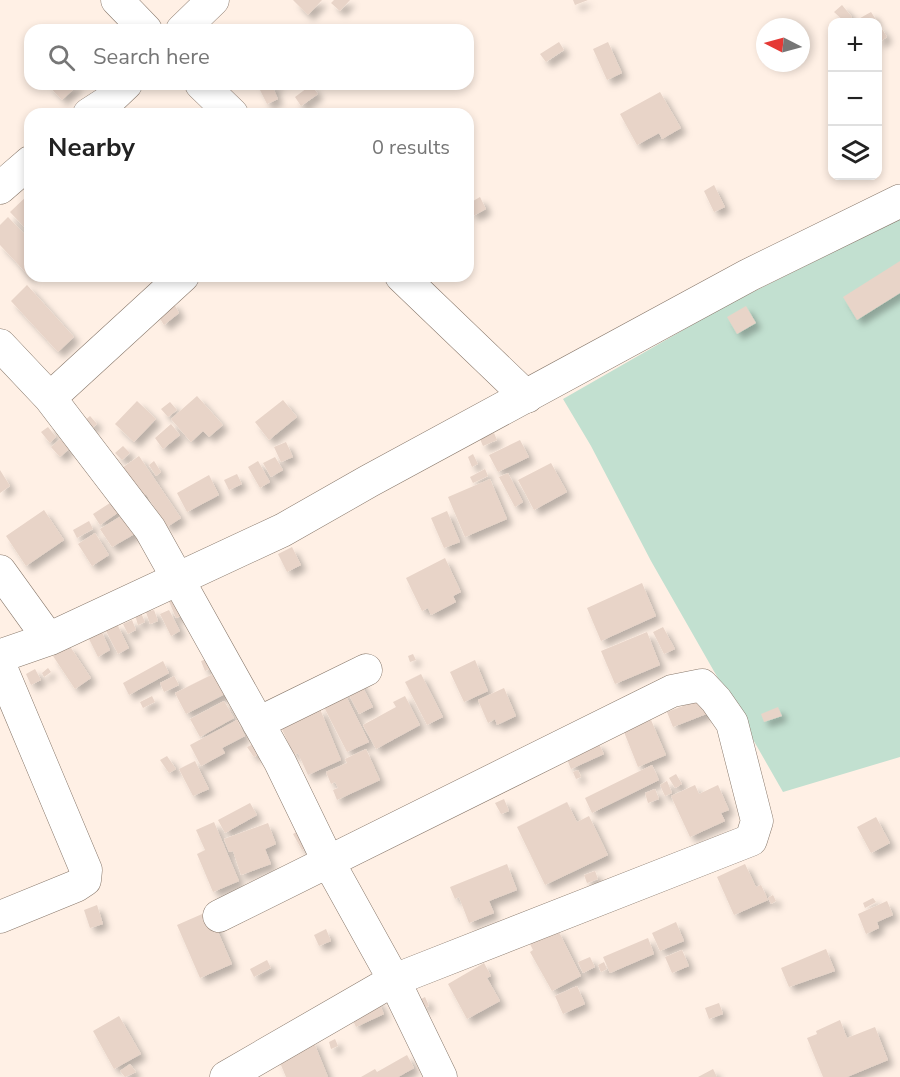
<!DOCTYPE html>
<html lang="en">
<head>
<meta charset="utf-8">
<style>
  body { margin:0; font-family:"Nunito Sans",sans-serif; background:#f6f6f6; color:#222 }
  .controls { position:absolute; right:18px; top:18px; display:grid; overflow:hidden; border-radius:12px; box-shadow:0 3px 9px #0003 }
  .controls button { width:54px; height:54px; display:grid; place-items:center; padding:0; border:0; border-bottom:2px solid #e0e0e0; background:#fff; color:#222; font:30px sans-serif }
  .compass { position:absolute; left:756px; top:18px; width:54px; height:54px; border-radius:50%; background:#fff; box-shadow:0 3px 9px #0003; rotate:276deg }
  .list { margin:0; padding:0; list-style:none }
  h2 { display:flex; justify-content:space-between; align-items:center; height:78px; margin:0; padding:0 24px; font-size:26px }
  h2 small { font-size:20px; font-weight:400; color:#767676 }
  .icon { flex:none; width:33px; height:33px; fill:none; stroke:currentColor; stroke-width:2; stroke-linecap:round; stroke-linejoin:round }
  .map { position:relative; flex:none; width:900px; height:1077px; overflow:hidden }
  .search { position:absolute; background:#fff; box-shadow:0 3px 9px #0003; left:24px; top:24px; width:450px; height:66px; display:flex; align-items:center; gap:15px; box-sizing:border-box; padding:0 21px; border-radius:18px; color:#767676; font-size:22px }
  .panel { position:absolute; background:#fff; box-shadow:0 3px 9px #0003; left:24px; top:108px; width:450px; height:174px; border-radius:18px }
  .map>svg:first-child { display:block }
  .green { fill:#c2e0d0 }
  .building { fill:#e8d4c8; filter:url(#shadow) }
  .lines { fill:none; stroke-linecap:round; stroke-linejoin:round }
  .minor-casing { stroke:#88786b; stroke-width:33 }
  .highway-casing { stroke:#88786b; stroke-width:34 }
  .minor { stroke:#fff; stroke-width:32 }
  .highway { stroke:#fff; stroke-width:33 }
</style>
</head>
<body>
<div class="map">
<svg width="900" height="1077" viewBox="0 0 900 1077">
  <defs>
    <filter id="shadow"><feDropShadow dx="5.5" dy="5.5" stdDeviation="3" flood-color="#0004"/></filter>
  </defs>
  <rect width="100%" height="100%" fill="#fff0e5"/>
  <path class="green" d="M900,219v538l-117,35 -132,-231 -60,-115 -28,-47 162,-93z"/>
  <path class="building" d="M293,0h29l-14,15z
    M334,0h16l-10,11 -9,-8z
    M573,0h15l-13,5z
    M842,5l10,12 -7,5 -11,-10z
    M871,12l16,25 -9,6v-21h-25z
    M559,42l5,8 -18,12 -6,-8z
    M608,42l14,31 -15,7 -14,-31z
    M47,84h32l-17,16z
    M257,84h24l-8,4 5,11 -11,5z
    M311,85l7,9 -17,12 -6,-9z
    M660,92l21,36 -19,11 -3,-6 -22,12 -17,-31z
    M714,185l11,22 -11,5 -10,-21z
    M30,193v40l-20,-21z
    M480,197l6,12 -13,7 -5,-12z
    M8,217l22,23v37l-30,-32v-20z
    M900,261v32l-43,27 -14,-23z
    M27,285l47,52 -16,15 -47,-51z
    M173,302l6,11 -15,12 -8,-13z
    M746,306l10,17 -19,11 -10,-17z
    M197,396l26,29 -14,12 -6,-6 -12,11 -20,-23z
    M283,400l14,17 -28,23 -14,-18z
    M137,401l19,18 -22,23 -19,-18z
    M170,402l7,8 -9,7 -7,-8z
    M90,416l7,8 -6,5 -7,-8z
    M171,424l9,11 -17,14 -8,-11z
    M48,427l8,10 -6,6 -9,-11z
    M494,433l3,7 -14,6 -3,-7z
    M60,439l9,10 -9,8 -9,-10z
    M520,440l9,17 -31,15 -9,-17z
    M286,442l7,15 -12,5 -7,-15z
    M123,446l7,7 -8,7 -7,-7z
    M473,454l5,10 -6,3 -4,-10z
    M139,456l42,62 -14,9 -21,-33 -5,3 -19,-29z
    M275,457l8,13 -12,7 -8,-14z
    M154,461l7,11 -5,4 -7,-11z
    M258,461l12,21 -10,6 -12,-21z
    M551,463l16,29 -33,18 -16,-30z
    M485,469l3,7 -15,7 -3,-6z
    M0,470l10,16 -10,7z
    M508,473l15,29 -8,5 -16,-30z
    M237,474l5,10 -13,6 -5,-10z
    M209,475l10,20 -32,17 -10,-19z
    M490,479l17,40 -42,18 -17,-40z
    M113,501l6,11 -19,13 -7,-11z
    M44,510l20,30 -38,26 -20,-30z
    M447,511l13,31 -16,6 -13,-30z
    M126,513l12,19 -26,15 -12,-18z
    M89,521l4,8 -16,9 -4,-8z
    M95,533l14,22 -17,11 -14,-22z
    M292,547l9,18 -14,7 -9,-18z
    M445,558l16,34 -8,4 3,6 -25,13 -3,-7 -6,3 -16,-33z
    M642,583l14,33 -55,25 -14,-33z
    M179,595l7,19 -10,4 -8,-19z
    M154,610l4,11 -8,3 -4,-12z
    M169,610l11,21 -9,5 -11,-22z
    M141,613l4,9 -7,3 -3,-10z
    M132,620l4,10 -8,4 -5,-10z
    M117,624l12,24 -11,6 -13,-25z
    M663,627l12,22 -11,5 -11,-22z
    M100,628l10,22 -12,7 -11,-22z
    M647,632l13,33 -45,19 -14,-33z
    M69,645l22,33 -16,11 -22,-33z
    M413,654l3,6 -6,2 -2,-6z
    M210,658l4,9 -9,4 -4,-10z
    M475,660l13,31 -24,11 -14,-30z
    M163,661l6,12 -40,22 -6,-12z
    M48,668l3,4 -7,5 -2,-4z
    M35,669l6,11 -10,5 -5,-11z
    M217,672l10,21 -41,21 -11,-21z
    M421,674l22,43 -16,8 -22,-43z
    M174,676l5,9 -15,7 -4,-9z
    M358,678l15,29 -14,7 -15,-29z
    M504,688l12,28 -19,9 -2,-6 -7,4 -10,-23z
    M343,690l26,52 -22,10 -26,-51z
    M152,696l3,6 -12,6 -3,-6z
    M405,696l15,29 -44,24 -13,-24 33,-18 -3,-5z
    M704,698l5,15 -36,14 -6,-15z
    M224,701l10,17 -34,19 -10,-18z
    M778,707l4,9 -18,6 -3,-8z
    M320,709l21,51 -33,15 -10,-22 -4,2 -13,-28z
    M237,720l8,16 -23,12 3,5 -24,13 -11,-21z
    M651,720l15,35 -28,12 -14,-35z
    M598,742l6,12 -33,15 -5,-12z
    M255,743l6,10 -7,4 -7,-10z
    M366,749l14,31 -43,20 -4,-10 5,-2 -3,-6 -4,2 -5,-12 21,-9 -2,-4z
    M167,756l9,13 -7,4 -9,-13z
    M195,761l14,28 -16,7 -14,-27z
    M652,765l7,15 -67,33 -7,-15z
    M578,770l3,7 -5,2 -3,-7z
    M676,774l6,10 -7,4 -6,-10z
    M667,781l5,12 -7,3 -5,-11z
    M695,785l4,9 19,-9 11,25 -8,3 4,8 -35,16 -19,-41z
    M655,789l4,10 -11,4 -3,-10z
    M504,799l5,12 -8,3 -6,-11z
    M567,802l10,20 12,-6 19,39 -63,30 -28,-58z
    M250,803l7,12 -32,18 -7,-13z
    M876,817l14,26 -19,10 -14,-26z
    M214,822l25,59 -26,11 -16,-38 8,-4 -9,-20z
    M268,823l8,21 -11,5 6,15 -30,11 -8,-24 -4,1 -5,-13z
    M303,828l9,17 -10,5 -9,-16z
    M507,864l10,26 -28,11 5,12 -25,10 -10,-26 -4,2 -5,-12z
    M745,864l11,23 5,-2 7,15 -34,15 -17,-38z
    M595,871l3,8 -11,4 -3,-8z
    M773,895l3,6 -5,3 -3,-6z
    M873,898l3,4 -11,6 -2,-5z
    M887,901l6,14 -16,7 2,6 -13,6 -8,-20z
    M97,905l6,19 -13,4 -6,-18z
    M209,911l23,53 -32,14 -23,-53z
    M676,922l8,19 -24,10 -8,-18z
    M326,929l5,12 -12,5 -5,-11z
    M558,930l23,46 -29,15 -22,-39 3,-2 -3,-6z
    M648,938l6,16 -44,19 -7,-16z
    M826,949l9,22 -46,16 -8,-19z
    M682,950l7,16 -17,7 -7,-16z
    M590,957l5,10 -12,6 -5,-11z
    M267,960l4,8 -17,9 -4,-8z
    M604,962l3,7 -6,3 -3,-7z
    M484,963l7,13 -4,2 13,23 -33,18 -19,-35z
    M577,986l8,18 -22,10 -8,-18z
    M425,997l4,9 -5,2 -5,-8z
    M377,999l7,15 -28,13 -7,-15z
    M719,1003l4,11 -14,5 -4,-11z
    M119,1016l22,38 -27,15 -21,-38z
    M840,1020l7,18 28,-11 13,33 -41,17h-24l-16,-39 10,-4 -1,-3z
    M335,1039l3,7 -7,3 -2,-7z
    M313,1040l15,37h-42l-10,-24z
    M407,1055l7,13 -16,9h-37l14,-8 2,3z
    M130,1064l6,8 -11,5 -5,-6z
    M713,1069l4,8h-19z"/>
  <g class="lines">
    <defs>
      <path id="minor" d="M117,0l29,30
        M182,30l31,-30
        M201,84l31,30
        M89,114l17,-11 20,-19
        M0,188l30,-26
        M401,276l126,121
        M0,345l50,53 100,131 130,233 48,99 66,119 47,97
        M50,398l133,-122
        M0,571l49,68
        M0,665l86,205 -1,10 -9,6 -76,31
        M258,723l108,-53
        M219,916l453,-225 30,-6 14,15 16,23 25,98 -6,19 -357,140 -168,97"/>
      <path id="highway" d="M0,656l49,-17 234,-109 86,-49 380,-206 151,-74"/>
    </defs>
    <use href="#minor" class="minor-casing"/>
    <use href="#highway" class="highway-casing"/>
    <use href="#minor" class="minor"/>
    <use href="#highway" class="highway"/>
  </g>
</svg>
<div class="controls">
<button>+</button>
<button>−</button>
<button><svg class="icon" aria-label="layers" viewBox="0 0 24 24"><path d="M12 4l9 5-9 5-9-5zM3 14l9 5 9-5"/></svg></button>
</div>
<svg class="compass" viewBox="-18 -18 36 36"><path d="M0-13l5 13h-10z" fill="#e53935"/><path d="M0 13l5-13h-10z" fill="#767676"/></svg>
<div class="search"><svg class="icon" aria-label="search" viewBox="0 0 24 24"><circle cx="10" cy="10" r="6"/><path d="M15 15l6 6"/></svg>Search here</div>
<section class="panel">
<h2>Nearby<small>0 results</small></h2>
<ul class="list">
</ul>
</section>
</div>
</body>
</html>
